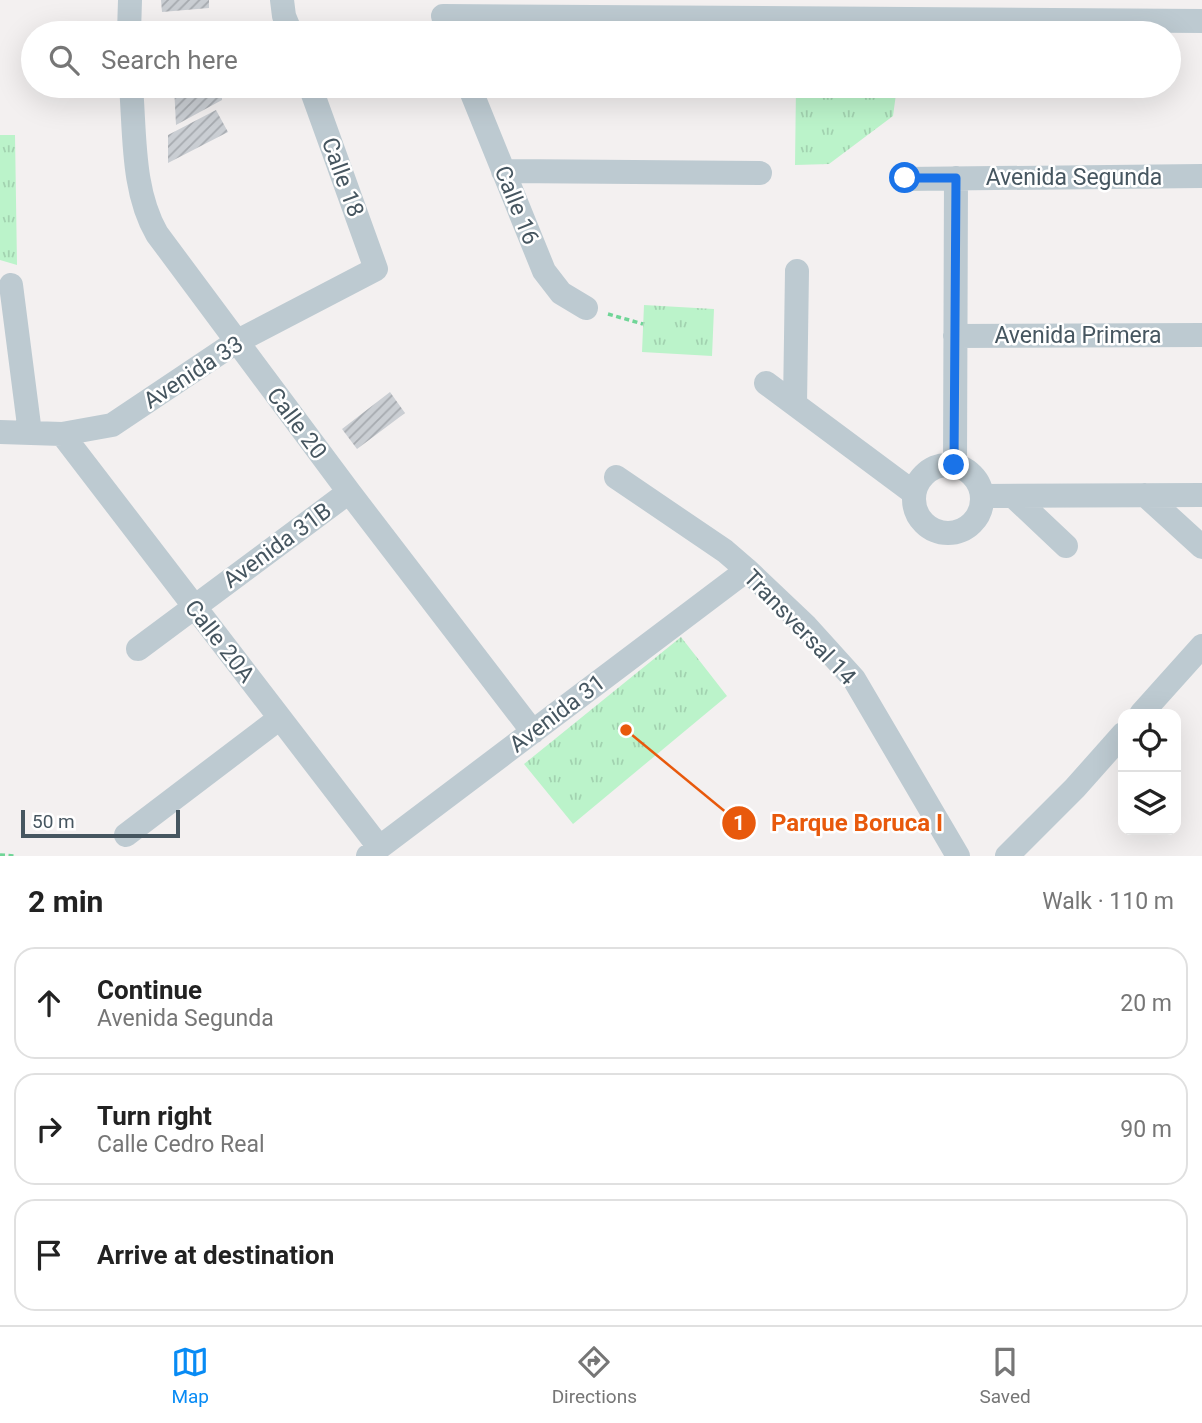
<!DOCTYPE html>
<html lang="en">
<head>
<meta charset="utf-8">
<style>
  body { margin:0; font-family:Roboto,sans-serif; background:#f6f6f6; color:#222 }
  .controls { position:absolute; right:21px; bottom:21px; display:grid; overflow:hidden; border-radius:14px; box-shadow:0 7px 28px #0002 }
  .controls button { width:63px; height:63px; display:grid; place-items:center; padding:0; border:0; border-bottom:2px solid #e0e0e0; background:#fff; color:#222; font:35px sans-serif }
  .scale { position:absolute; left:21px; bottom:18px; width:159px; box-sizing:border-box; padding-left:7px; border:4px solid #465660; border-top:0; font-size:19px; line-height:24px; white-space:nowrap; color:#465660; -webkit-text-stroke:5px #fff; paint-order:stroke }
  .stop { position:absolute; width:21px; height:21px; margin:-16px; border:5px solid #1a73e8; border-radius:50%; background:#fff }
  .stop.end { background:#1a73e8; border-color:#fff; box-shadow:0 2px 7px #0008 }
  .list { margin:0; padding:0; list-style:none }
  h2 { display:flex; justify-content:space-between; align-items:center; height:91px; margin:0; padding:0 28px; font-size:30px }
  h2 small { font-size:23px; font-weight:400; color:#767676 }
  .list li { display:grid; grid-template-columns:46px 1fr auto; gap:21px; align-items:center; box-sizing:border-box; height:112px; margin:0 14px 14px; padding:0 14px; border:2px solid #e0e0e0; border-radius:21px }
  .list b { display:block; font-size:26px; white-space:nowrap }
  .list p { margin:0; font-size:23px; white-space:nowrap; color:#767676 }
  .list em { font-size:23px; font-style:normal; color:#767676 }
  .icon { flex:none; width:38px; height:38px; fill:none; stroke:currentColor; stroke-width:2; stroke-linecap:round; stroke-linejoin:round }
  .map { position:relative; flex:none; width:1202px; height:856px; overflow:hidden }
  .search { position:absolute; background:#fff; box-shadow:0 7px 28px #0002; left:21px; right:21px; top:21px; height:77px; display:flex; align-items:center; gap:18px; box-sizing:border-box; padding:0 24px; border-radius:38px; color:#767676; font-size:26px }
  .sheet { height:469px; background:#fff }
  nav { display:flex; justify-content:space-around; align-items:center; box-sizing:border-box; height:98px; border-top:2px solid #e0e0e0; background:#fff; font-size:19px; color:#767676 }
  nav a { display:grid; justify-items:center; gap:4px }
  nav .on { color:#088bf4 }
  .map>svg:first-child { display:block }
  .grass { fill:url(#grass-tufts) }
  .building { fill:url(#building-hatch) }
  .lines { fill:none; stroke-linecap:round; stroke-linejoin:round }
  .path { stroke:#70d597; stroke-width:3.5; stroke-dasharray:5 3.5; stroke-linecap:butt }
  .street { stroke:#bdcad1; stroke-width:24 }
  .route { stroke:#1a73e8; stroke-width:9 }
  .labels { text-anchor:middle; stroke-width:5; stroke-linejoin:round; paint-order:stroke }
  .street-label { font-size:23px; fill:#465660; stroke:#fff }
  .leader { fill:none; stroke:#e8590c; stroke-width:2.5 }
  .callout-dot { fill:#e8590c; stroke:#fff; stroke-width:2.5 }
  .mark-label { font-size:21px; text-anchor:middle; font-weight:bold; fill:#fff }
  .callout-label { font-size:24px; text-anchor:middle; font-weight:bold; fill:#e8590c; stroke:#fff; stroke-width:5; stroke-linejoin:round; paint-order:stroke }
</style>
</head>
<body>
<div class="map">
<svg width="1202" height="856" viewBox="0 0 1202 856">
  <defs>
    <pattern id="grass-tufts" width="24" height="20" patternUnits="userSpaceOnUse" patternTransform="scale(1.75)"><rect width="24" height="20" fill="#bbf3ca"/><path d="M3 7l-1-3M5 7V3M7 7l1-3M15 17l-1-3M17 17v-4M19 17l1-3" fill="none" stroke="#a2d2b0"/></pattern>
    <pattern id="building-hatch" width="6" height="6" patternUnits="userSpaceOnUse" patternTransform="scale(1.75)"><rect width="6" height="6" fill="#caced3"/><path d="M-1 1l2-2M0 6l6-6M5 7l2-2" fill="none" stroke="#a6aaaf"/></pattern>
  </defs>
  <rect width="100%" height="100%" fill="#f3f0f0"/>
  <path class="grass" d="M796,86h29v9l71,-1 -3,22 -64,48 -34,1z
    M0,135h15l2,130 -17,-5z
    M644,305l70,4 -2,47 -70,-4z
    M681,637l46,59 -154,128 -49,-60z"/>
  <path class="building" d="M161,0h48v8l-47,4z
    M174,86h48v14l-46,25z
    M216,110l12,22 -60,31v-28z
    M390,392l15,21 -48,36 -15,-20z"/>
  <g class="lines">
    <path class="path" d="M608,314l35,10
      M0,855l15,1"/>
    <path class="street" d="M282,0l2,16 7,17
      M443,16l759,5
      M129,33l1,-33
      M131,86c4,49 1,105 26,148l192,258 184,240
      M469,86l75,185 17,22 25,15
      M503,171l257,2
      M905,179l297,-3
      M11,285l19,148
      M955,336l247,-1
      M766,383l148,110
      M795,404l2,-133
      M0,432l62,2 50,-9 124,-83 140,-73 -66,-183
      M62,434l317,413
      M914 499a34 34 0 1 1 68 0a34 34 0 1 1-68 0Z
      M955,465l1,-287
      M616,477l109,74 22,19 59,56 48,53 104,177
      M1145,495l57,52
      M982,496l220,-1
      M1014,497l52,49
      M138,649l211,-157
      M1141,714l61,-68
      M126,835l154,-117
      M368,856l379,-286
      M1007,856l68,-68 48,-54"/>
  </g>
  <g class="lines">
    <path class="route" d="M905,178h51l-2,287"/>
  </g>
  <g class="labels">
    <g class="street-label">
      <text transform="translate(343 177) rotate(70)" y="8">Calle 18</text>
      <text x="1074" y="185">Avenida Segunda</text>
      <text transform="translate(517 205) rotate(68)" y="8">Calle 16</text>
      <text x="1078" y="343">Avenida Primera</text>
      <text transform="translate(193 372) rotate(-33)" y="8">Avenida 33</text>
      <text transform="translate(297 423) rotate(53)" y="8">Calle 20</text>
      <text transform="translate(277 545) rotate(-36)" y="8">Avenida 31B</text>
      <text transform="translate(800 627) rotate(46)" y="8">Transversal 14</text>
      <text transform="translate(220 641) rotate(52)" y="8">Calle 20A</text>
      <text transform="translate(557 713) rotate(-37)" y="8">Avenida 31</text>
    </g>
  </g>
  <path class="leader" d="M626 730L739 823"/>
  <g class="callout-dot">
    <circle cx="626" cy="730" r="7"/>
    <circle cx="739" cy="823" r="18"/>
  </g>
  <g class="mark-label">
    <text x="739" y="830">1</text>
  </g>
  <g class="callout-label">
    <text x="857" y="831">Parque Boruca I</text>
  </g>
</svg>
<div class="controls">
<button><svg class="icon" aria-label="locate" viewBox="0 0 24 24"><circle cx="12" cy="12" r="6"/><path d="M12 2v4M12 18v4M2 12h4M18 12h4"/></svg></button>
<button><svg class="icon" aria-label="layers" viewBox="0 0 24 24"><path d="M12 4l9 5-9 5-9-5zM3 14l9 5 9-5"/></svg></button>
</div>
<div class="scale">50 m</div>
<div class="stop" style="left:905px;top:178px"></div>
<div class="stop end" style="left:954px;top:465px"></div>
<div class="search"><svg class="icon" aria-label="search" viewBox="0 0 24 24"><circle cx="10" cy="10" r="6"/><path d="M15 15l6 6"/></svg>Search here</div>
</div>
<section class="sheet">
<h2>2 min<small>Walk · 110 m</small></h2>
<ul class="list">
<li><svg class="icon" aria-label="ahead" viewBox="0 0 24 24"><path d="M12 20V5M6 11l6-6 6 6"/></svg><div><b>Continue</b><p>Avenida Segunda</p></div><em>20 m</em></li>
<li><svg class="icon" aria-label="right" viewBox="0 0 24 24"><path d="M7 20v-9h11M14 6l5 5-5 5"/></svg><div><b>Turn right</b><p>Calle Cedro Real</p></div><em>90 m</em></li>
<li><svg class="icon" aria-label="arrive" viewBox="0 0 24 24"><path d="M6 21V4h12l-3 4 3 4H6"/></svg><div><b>Arrive at destination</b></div></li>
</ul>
</section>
<nav>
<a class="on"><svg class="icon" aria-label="map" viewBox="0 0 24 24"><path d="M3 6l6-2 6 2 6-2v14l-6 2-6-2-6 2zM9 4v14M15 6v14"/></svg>Map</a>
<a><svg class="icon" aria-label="directions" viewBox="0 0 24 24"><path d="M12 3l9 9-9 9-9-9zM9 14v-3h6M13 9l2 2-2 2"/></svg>Directions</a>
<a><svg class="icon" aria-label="saved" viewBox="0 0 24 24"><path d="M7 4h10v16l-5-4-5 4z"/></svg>Saved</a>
</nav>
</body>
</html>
